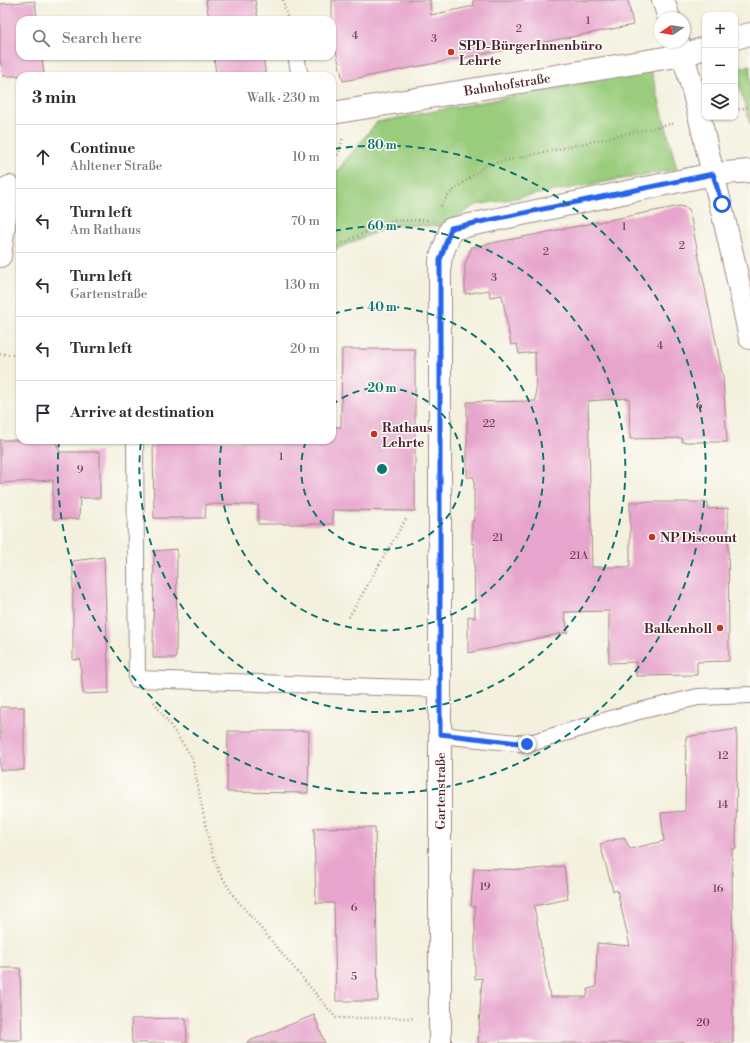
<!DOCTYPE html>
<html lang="en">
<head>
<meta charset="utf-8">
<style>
  body { margin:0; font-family:"Libre Bodoni",serif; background:#f2f2f3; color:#2b2b33 }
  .controls { position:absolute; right:12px; top:12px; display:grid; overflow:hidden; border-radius:8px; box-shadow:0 1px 3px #0004 }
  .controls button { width:36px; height:36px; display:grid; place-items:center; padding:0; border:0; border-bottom:1px solid #e1e1e2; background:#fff; color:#2b2b33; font:20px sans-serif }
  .compass { position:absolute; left:654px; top:12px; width:36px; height:36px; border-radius:50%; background:#fff; box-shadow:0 1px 3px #0004; rotate:258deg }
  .stop { position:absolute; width:12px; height:12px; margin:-9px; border:3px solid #2563eb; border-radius:50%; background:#fff }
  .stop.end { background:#2563eb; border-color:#fff; box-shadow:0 1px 4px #0008 }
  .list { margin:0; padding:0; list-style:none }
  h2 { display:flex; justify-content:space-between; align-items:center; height:52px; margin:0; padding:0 16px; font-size:17px }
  h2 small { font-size:13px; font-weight:400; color:#7c7c81 }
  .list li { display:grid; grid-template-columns:26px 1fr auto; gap:12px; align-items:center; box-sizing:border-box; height:64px; padding:0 16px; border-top:1px solid #e1e1e2 }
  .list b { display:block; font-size:15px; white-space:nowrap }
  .list p { margin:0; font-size:13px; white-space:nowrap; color:#7c7c81 }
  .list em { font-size:13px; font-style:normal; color:#7c7c81 }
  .icon { flex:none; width:22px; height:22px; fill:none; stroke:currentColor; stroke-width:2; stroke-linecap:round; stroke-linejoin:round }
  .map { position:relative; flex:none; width:750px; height:1043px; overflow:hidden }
  .search { position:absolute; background:#fff; box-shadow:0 1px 3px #0004; left:16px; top:16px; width:320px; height:44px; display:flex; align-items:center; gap:10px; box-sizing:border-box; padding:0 14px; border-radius:12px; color:#7c7c81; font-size:15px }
  .panel { position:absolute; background:#fff; box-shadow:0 1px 3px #0004; left:16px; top:72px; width:320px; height:372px; border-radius:12px }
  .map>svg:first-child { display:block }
  .green { fill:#99cc7c; stroke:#727654 }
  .building { fill:#e7a4cc }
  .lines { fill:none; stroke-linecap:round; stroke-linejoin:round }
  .lane-casing { stroke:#9e8884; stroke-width:18 }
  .street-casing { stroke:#9e8884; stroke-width:24 }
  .secondary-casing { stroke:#9e8884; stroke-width:24 }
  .path { stroke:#9e8884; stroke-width:2.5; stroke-dasharray:1 3; stroke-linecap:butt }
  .lane { stroke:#fff; stroke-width:16 }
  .street { stroke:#fff; stroke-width:22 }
  .secondary { stroke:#fff; stroke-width:22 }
  .route { stroke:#2563eb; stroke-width:5 }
  .ring { fill:none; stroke:#0f766e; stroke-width:2; stroke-dasharray:7 5 }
  .poi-dot { fill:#c8321e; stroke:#fdfcf7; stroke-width:1.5 }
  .labels { text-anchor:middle; stroke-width:3; stroke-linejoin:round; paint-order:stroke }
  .number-label { font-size:11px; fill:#714053 }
  .poi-label { font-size:13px; font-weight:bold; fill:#4a1f2b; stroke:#fdfcf7; text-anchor:start }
  .street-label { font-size:13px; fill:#4a1f2b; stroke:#fdfcf7 }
  .centre { fill:#0f766e; stroke:#fdfcf7; stroke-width:2 }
  .ring-label { font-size:12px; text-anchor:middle; font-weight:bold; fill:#0f766e; stroke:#fdfcf7; stroke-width:3; stroke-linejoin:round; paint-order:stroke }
</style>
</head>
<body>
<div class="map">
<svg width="750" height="1043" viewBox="0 0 750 1043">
  <rect width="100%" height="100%" fill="#fdfcf7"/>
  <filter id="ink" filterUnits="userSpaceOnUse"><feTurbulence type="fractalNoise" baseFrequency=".025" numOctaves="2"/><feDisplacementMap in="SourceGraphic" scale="8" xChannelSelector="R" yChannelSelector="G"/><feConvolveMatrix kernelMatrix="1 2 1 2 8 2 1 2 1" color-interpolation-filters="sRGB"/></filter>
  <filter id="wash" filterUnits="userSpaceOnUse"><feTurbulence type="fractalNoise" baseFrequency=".012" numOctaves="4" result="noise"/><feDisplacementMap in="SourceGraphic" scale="16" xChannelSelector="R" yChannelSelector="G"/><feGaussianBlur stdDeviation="0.9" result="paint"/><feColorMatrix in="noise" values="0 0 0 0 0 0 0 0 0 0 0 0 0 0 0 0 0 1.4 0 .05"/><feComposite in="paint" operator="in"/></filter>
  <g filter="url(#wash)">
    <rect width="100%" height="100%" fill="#f3f0dd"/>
    <path class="green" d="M750,65v59l-15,-54z
      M651,70l26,99 -201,36 -35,21 -49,-1 -60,26v-63l5,-17 40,-49z"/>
    <g id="blocks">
      <path class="building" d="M206,0h49l3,20h-49z
        M332,0h98l1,15 43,-9 -1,-6h155l5,25 -290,56 -7,-31 -4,1z
        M35,1l2,19h-17v36h22l2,20h-41l-3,-17v-55z
        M214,56h49l3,20h-50z
        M680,206l9,3 34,168 4,65h-45v-4l-52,1 -1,-41 -41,3 4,166h38v-65h78v7l20,-1 1,153 -32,1v13l-61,1v-14l-27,1v-52l-45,1 4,20 -100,21v-37l7,2 -1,-74h-2v-23h2v-44h-7v-75l69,-1 -1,-49 -16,2 -2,-10 -6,1 -9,-50 -12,2 -1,-7 -24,4v-30l7,-17z
        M342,349h73v162l-83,-1 1,14h-75v-19l-52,-1 -1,14h-51l-1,-78h179v-13h9z
        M0,440h55l5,12h40v46h-20l-1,21h-26v-39l-53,3z
        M177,549l-1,109h-23l1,-107z
        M104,557l5,136 -26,1 -3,-35 -7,1v-99z
        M0,707h24v63h-24z
        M737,729l-1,120h-4l1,194h-255l4,-65 -7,1v-72l-4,-1 3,-38 51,2 39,-4 4,33 -34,7 16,91h37l1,-8 8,-2 1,-44 33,3 -13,-56 -4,1 -13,-47 24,-7 6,12 34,-8 -3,-28 24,-2 1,-74z
        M228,731h81l-1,62 -81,-1z
        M375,827l3,174h-42l-2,-98h-18l-2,-75z
        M0,968h20l2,72h-22z
        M314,1015l11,28h-78v-1z
        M186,1018l1,25h-55l-1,-24z"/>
    </g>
  </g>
  <g filter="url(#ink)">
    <use href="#blocks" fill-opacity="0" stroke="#9e8884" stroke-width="1"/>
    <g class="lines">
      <defs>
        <path id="lane" d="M296,56l4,20
          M135,440l2,239 303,10
          M440,735l87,9 108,-32 63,-15 52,-2"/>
        <path id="street" d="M735,38l15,-4
          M332,113l351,-58 22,-7
          M0,256l9,-69
          M440,1043v-783l11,-31 262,-55 37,-3"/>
        <path id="secondary" d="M663,0l6,18
          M678,42c16,43 24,88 35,132 14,55 26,109 37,164"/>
      </defs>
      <use href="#lane" class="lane-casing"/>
      <use href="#street" class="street-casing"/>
      <use href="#secondary" class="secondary-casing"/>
      <path class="path" d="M283,0l5,20
        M735,110l15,-3
        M332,161l7,-8 4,-16
        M441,206l8,-12 37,-29 189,-42
        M332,248l58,-27 37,-1
        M0,354l20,1
        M332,420l1,-66
        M349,617l58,-100
        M154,702l38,55 18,89 9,26 14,23 103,123h78"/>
      <use href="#lane" class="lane"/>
      <use href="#street" class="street"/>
      <use href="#secondary" class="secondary"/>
    </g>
  </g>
  <g class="lines" filter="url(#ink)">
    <path class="route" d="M527,744l-87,-10v-474l11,-32 262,-54 9,30"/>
  </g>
  <g class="ring">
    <path d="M332 405A81 81 0 1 1 306 441"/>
    <path d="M333 314A162 162 0 1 1 222 441"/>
    <path d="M334 231A243 243 0 1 1 141 441"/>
    <path d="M334 149A324 324 0 1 1 59 441"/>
  </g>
  <g class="poi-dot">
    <circle cx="451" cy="52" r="4"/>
    <circle cx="374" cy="434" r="4"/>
    <circle cx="652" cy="537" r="4"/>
    <circle cx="720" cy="628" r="4"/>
  </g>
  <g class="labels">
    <g class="number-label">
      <text x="588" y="24">1</text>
      <text x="519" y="32">2</text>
      <text x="355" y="39">4</text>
      <text x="434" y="42">3</text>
      <text x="624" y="230">1</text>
      <text x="682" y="249">2</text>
      <text x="546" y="255">2</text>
      <text x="494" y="281">3</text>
      <text x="660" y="349">4</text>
      <text x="699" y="409">6</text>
      <text x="489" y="427">22</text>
      <text x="281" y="460">1</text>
      <text x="80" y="473">9</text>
      <text x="498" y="541">21</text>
      <text x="579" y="559">21A</text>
      <text x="723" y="759">12</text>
      <text x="723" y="808">14</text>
      <text x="485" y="890">19</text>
      <text x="718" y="892">16</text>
      <text x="354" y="911">6</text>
      <text x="354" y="980">5</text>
      <text x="703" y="1026">20</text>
    </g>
    <g class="poi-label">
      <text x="459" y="50">SPD-BürgerInnenbüro<tspan x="459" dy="15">Lehrte</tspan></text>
      <text x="382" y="432">Rathaus<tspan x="382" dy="15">Lehrte</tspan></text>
      <text x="660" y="542">NP Discount</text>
      <text x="712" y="633" text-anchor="end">Balkenholl</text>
    </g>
    <g class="street-label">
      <text transform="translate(507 84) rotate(-9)" y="5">Bahnhofstraße</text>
      <text transform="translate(440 791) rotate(-90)" y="5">Gartenstraße</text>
    </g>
  </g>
  <circle cx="382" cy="469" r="6" class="centre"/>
  <g class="ring-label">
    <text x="382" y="149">80 m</text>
    <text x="382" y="230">60 m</text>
    <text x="382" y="311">40 m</text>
    <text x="382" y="392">20 m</text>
  </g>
</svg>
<div class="controls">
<button>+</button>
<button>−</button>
<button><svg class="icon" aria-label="layers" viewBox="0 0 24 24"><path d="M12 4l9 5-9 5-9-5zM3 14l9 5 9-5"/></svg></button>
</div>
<svg class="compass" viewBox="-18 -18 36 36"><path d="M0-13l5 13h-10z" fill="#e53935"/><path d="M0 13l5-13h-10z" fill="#7c7c81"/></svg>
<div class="stop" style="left:722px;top:204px"></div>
<div class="stop end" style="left:527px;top:744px"></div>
<div class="search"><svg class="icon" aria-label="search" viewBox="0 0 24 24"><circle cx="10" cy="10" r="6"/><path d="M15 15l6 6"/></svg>Search here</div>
<section class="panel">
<h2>3 min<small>Walk · 230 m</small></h2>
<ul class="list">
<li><svg class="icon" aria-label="ahead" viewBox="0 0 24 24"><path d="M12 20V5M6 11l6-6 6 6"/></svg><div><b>Continue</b><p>Ahltener Straße</p></div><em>10 m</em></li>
<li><svg class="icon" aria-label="left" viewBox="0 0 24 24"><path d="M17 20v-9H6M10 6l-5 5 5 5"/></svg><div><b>Turn left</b><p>Am Rathaus</p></div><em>70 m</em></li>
<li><svg class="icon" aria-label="left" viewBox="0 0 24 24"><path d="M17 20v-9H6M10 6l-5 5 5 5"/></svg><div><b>Turn left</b><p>Gartenstraße</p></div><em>130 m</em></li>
<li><svg class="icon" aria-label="left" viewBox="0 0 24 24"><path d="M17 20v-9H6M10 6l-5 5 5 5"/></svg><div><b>Turn left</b></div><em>20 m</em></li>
<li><svg class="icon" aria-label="arrive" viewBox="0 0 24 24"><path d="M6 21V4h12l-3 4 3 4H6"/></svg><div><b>Arrive at destination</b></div></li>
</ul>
</section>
</div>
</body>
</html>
